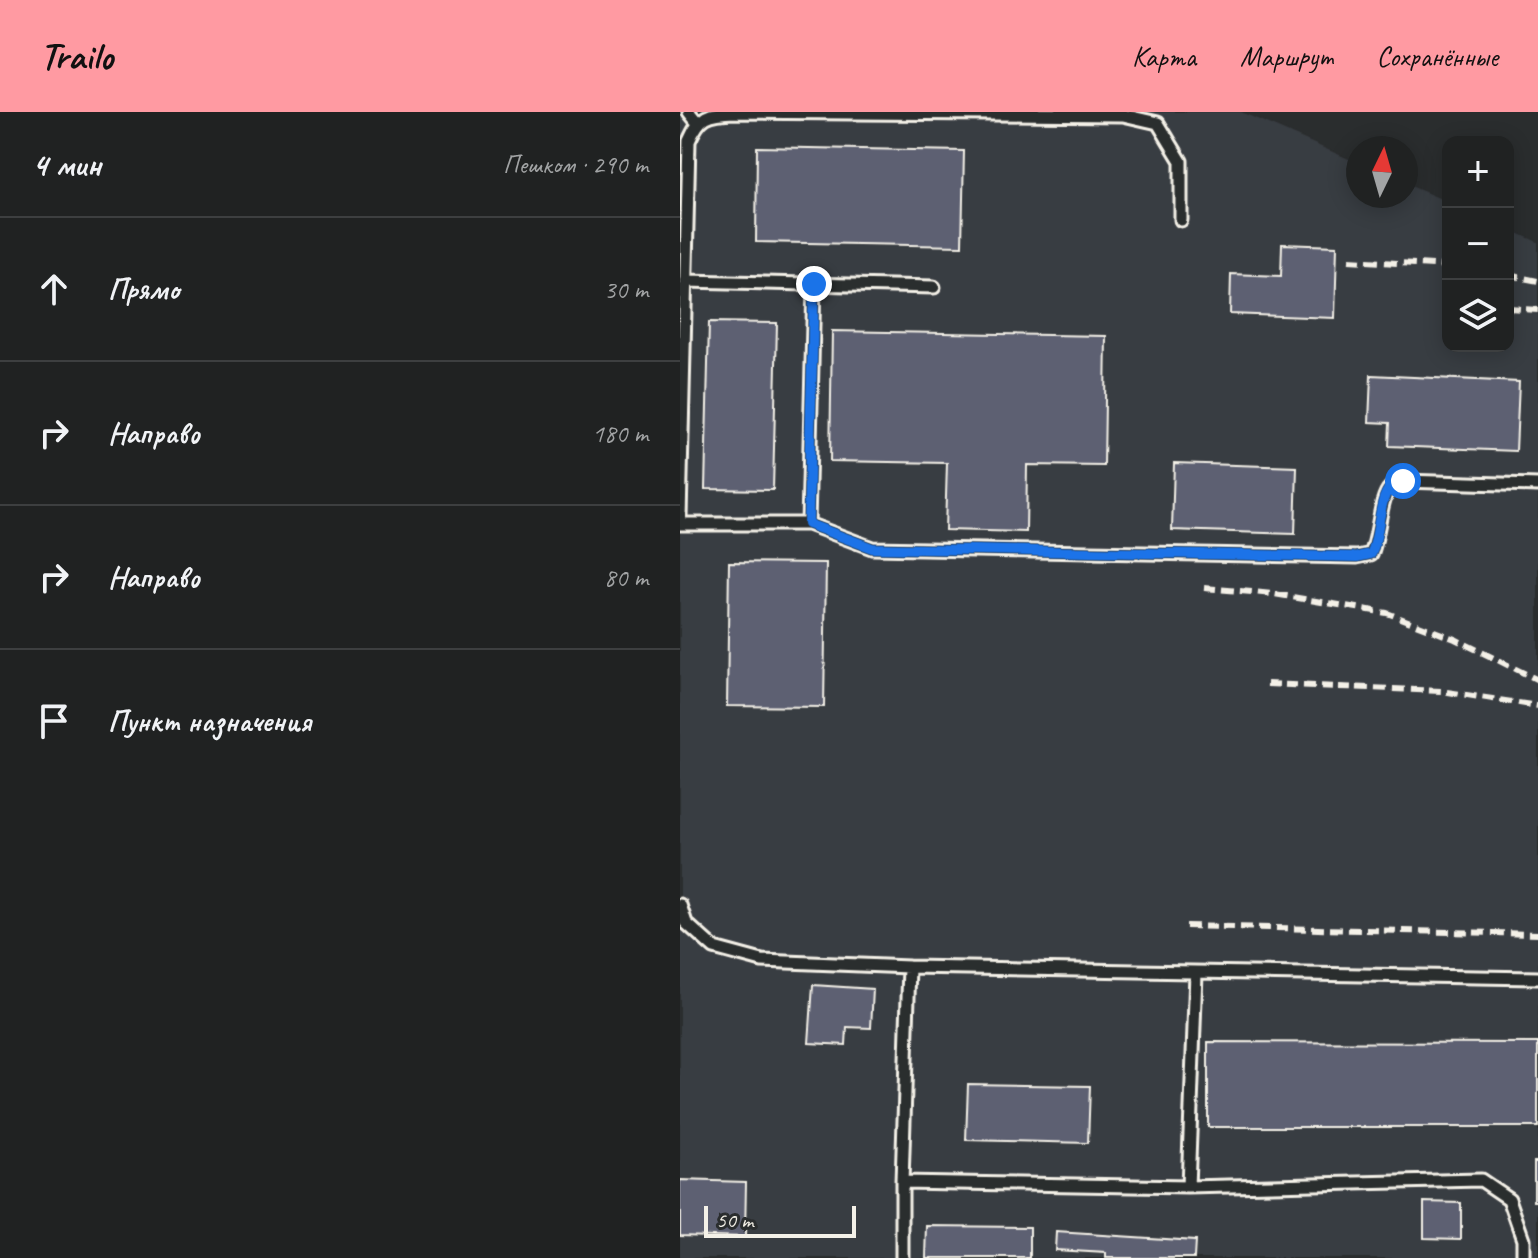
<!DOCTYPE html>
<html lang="ru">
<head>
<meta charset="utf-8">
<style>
  body { margin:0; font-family:Caveat,sans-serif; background:#2d2f2f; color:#f1f3f6 }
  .controls { position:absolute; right:24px; top:24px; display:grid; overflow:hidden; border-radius:16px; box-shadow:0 4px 20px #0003 }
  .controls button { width:72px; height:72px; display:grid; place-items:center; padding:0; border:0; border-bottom:2px solid #3d3f40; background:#202222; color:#f1f3f6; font:40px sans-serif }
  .compass { position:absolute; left:666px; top:24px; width:72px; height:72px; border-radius:50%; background:#202222; box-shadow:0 4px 20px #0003; rotate:5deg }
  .scale { position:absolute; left:24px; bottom:20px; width:152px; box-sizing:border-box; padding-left:8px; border:4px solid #f4f1e8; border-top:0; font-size:22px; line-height:28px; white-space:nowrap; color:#f4f1e8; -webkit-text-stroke:6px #2a2d2e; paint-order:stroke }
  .stop { position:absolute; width:24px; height:24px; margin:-18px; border:6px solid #1a73e8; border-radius:50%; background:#fff }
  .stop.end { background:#1a73e8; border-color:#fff; box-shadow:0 2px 8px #0008 }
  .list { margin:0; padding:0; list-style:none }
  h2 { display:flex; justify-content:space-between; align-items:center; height:104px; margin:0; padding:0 32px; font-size:34px }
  h2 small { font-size:26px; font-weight:400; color:#a2a4a5 }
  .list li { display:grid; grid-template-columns:52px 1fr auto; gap:24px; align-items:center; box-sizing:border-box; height:144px; padding:0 32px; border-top:2px solid #3d3f40 }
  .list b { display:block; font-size:30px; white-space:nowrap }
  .list em { font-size:26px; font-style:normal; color:#a2a4a5 }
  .icon { flex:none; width:44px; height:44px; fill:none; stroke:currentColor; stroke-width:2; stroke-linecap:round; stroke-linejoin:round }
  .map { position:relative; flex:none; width:858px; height:1146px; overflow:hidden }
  header { display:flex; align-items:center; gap:48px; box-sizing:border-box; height:112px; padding:0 40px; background:#ff9aa2; color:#111 }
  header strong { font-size:38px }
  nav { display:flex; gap:44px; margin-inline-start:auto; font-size:28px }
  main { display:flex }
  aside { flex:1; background:#202222 }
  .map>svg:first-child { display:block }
  .built { fill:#393c42 }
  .building { fill:#5d6072; stroke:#f4f1e8; stroke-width:2 }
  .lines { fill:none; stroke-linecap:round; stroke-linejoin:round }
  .lane-casing { stroke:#f4f1e8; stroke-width:17 }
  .lane { stroke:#2a2d2e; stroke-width:11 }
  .rail { stroke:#f4f1e8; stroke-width:6; stroke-dasharray:12 6; stroke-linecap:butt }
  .route { stroke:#1a73e8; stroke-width:10 }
</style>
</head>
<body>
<header>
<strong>Trailo</strong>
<nav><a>Карта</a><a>Маршрут</a><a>Сохранённые</a></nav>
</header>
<main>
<aside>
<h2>4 мин<small>Пешком · 290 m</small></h2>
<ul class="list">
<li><svg class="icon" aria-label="ahead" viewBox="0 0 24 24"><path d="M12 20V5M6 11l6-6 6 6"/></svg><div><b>Прямо</b></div><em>30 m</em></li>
<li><svg class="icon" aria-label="right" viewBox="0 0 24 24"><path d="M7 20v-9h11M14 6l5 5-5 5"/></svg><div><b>Направо</b></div><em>180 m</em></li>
<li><svg class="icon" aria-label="right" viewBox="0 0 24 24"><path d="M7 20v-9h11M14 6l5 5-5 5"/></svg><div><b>Направо</b></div><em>80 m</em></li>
<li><svg class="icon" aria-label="arrive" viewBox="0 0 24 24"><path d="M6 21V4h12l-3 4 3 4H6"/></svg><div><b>Пункт назначения</b></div></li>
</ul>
</aside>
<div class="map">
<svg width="858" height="1146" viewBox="0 0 858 1146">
  <rect width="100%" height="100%" fill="#2a2d2e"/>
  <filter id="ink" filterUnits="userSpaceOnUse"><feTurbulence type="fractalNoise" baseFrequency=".0125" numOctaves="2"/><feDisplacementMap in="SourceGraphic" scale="16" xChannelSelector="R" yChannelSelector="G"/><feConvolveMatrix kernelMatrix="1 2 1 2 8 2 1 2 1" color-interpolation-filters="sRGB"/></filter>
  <g filter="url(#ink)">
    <path class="built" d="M0,0h561l117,51v33h48v-12l42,18v144h60v-117l30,13v1016h-858z"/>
    <path class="building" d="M77,35l207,4 -2,95 -206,-4z
      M602,132l55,2 -2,72 -105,-4 1,-40 50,2z
      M29,210l68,1 -4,167 -68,-1z
      M152,219l274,5 -2,130 -77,-1 -1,67 -81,-2 2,-67 -117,-2z
      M691,263l148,7 -3,69 -127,-5 1,-23 -21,-1z
      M494,351l123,4 -2,67 -123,-4z
      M49,450l97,1 -2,144 -97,-1z
      M133,873l60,4 -2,39 -24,-1 -1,18 -37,-2z
      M528,930l330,1v84h-330z
      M288,972l122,2 -2,57 -122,-3z
      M854,1050h4v39h-4z
      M0,1068l66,2 -1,55 -65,-2z
      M744,1090l37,1v36l-37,-1z
      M247,1114l103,1v31h-104z
      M376,1120l139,9 -1,17h-88v-5l-51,-3z"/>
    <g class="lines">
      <defs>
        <path id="lane" d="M9,0l8,10
          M5,169l249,6
          M0,406l9,-377c11,-26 19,-28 46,-29l388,3 35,8 23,38v59
          M0,412h128l64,24 485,9 14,-3c8,-17 9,-57 19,-66 4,-4 9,-4 13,-7l135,4
          M128,412l6,-240
          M0,793l6,18 28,25 48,13 147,6 629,11
          M222,1070l286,5 293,-7 28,19 14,40v19
          M508,1075l8,-214
          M222,1146v-76l7,-215"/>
      </defs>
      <use href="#lane" class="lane-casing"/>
      <use href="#lane" class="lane"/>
      <path class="rail" d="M669,148l99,6
        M828,163l30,6
        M828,196l30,2
        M524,476l70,6 113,19 68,26 83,41
        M587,572l174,7 97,15
        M506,814l352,8"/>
    </g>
  </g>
  <g class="lines" filter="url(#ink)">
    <path class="route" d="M134,172l-6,240 64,24 485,9 14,-3c9,-17 7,-55 19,-66 4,-4 9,-5 13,-7"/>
  </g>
</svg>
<div class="controls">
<button>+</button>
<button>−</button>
<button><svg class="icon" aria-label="layers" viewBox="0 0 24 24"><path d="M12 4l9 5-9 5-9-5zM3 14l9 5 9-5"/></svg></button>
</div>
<svg class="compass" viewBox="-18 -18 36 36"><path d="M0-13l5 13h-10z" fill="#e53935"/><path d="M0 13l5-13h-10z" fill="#a2a4a5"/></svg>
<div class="scale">50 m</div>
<div class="stop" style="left:723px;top:369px"></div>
<div class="stop end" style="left:134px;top:172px"></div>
</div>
</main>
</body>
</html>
